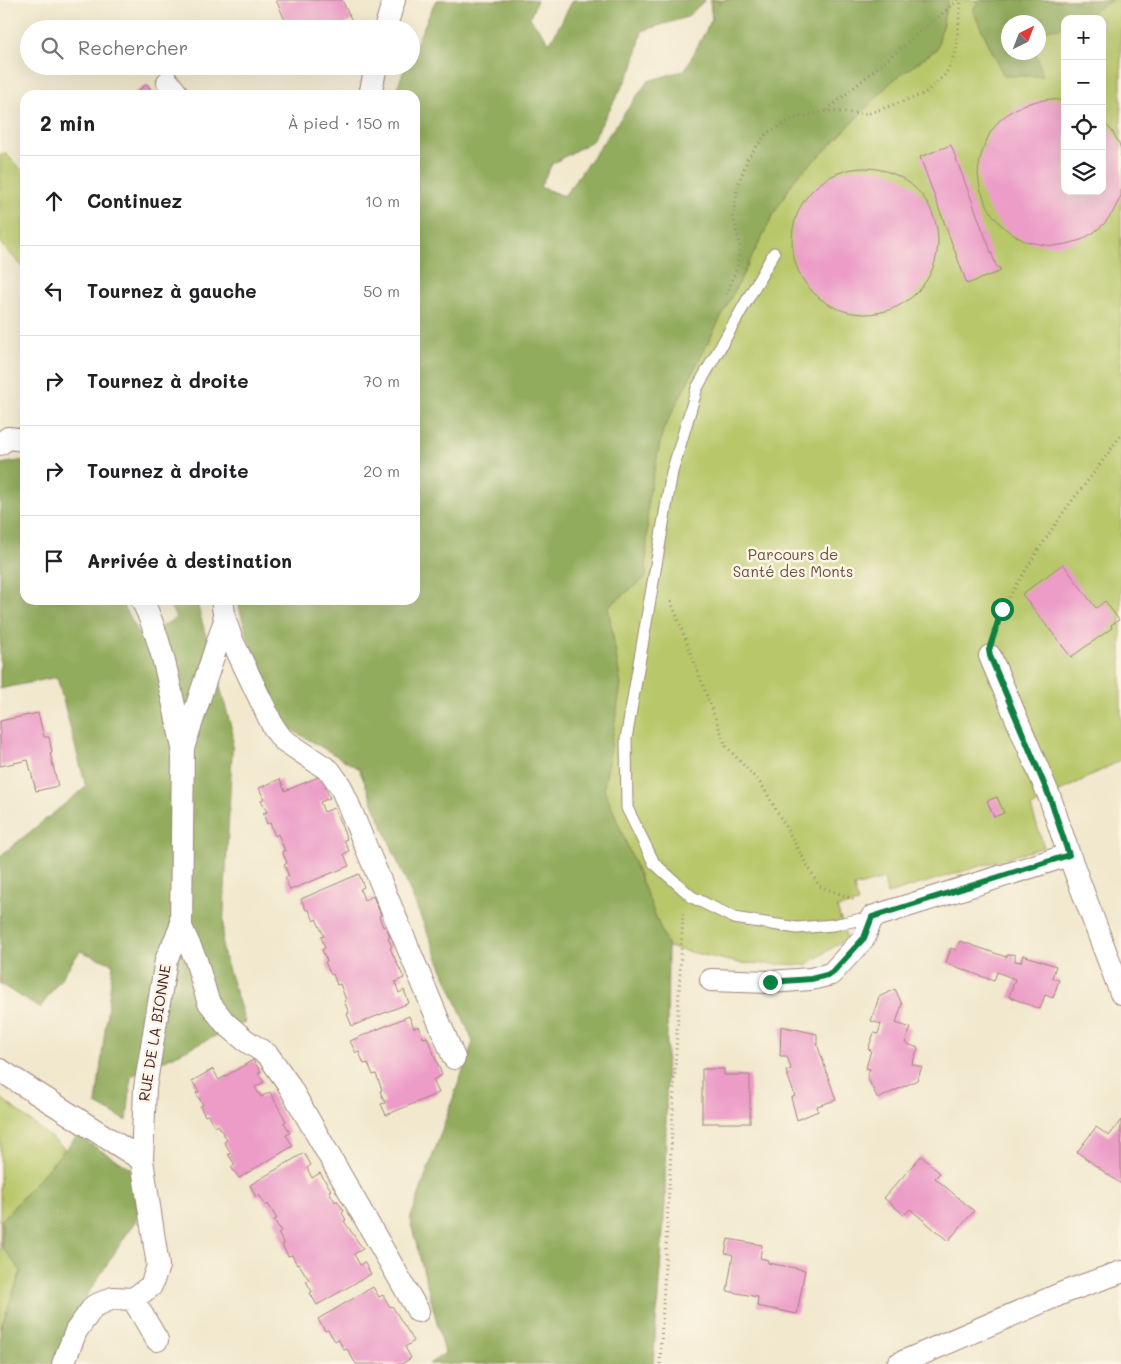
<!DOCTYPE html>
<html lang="fr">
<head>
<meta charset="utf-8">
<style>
  body { margin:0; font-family:Mali,sans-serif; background:#f2f2f2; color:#202124 }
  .controls { position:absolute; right:15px; top:15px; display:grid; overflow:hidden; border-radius:10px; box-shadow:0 5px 20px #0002 }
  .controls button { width:45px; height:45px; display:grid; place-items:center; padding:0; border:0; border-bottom:1px solid #e0e0e0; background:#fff; color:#202124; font:25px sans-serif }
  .compass { position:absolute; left:1001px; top:15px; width:45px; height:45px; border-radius:50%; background:#fff; box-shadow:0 5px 20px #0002; rotate:42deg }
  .stop { position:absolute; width:15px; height:15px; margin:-11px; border:4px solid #0b8043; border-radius:50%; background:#fff }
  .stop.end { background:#0b8043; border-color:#fff; box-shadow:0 1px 5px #0008 }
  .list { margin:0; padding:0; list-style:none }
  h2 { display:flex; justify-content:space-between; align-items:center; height:65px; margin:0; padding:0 20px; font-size:21px }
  h2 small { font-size:16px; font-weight:400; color:#757577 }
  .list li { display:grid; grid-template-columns:32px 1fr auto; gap:15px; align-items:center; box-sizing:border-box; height:90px; padding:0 20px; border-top:1px solid #e0e0e0 }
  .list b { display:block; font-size:19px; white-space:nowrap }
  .list em { font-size:16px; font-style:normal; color:#757577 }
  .icon { flex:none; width:28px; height:28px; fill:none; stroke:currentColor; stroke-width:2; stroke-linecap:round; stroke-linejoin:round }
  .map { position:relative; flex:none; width:1121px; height:1364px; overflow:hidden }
  .search { position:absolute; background:#fff; box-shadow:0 5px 20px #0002; left:20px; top:20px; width:400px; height:55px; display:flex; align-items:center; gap:12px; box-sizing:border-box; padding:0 18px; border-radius:28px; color:#757577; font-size:19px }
  .panel { position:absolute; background:#fff; box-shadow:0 5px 20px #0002; left:20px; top:90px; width:400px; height:515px; border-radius:15px }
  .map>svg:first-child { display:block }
  .green { fill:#b8c769; stroke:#81734a; fill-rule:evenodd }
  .forest { fill:#92ac5d; stroke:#6e6644 }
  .building { fill:#ec9cc7 }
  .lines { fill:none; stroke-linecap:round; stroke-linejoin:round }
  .lane-casing { stroke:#9e847c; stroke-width:13 }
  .street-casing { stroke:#9e847c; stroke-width:24 }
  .path { stroke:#9e847c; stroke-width:3; stroke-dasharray:1 4; stroke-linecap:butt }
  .lane { stroke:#fff; stroke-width:11 }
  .street { stroke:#fff; stroke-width:22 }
  .route { stroke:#0b8043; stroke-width:6 }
  .labels { text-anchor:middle; stroke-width:5; stroke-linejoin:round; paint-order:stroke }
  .park-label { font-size:15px; fill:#6b513e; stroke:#fcf5e5 }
  .street-label { font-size:15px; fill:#4a1f2b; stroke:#fcf5e5 }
</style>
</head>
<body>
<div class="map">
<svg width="1121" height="1364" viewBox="0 0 1121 1364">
  <rect width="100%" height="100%" fill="#fcf5e5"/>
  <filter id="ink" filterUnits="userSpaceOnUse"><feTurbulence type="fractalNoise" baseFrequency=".02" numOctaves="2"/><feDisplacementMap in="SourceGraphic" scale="10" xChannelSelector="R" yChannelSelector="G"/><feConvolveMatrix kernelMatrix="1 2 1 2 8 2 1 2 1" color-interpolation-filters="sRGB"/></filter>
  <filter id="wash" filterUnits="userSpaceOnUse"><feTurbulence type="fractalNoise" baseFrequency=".0096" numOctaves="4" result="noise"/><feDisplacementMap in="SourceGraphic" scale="20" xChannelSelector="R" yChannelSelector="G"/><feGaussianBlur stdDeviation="1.12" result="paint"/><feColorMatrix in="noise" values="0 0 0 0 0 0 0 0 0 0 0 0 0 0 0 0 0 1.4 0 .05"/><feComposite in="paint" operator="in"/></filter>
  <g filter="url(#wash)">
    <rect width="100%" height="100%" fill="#f1e8cd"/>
    <path class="green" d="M710,0h411v760l-90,47 13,40 -157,47 -3,-15 -30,8 4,16 -21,5 10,30 -41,27 -67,-2 -71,-16 -270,-337 17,-10 297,-581zM1065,19h37v172h-37zM1008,22h30v30h-30z
      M4,152l21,21v96l-25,-26v-87z
      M0,1097l65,52 -63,71v27l19,24 -21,59z"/>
    <path class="forest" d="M436,0h101l-7,18 20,25 23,-43h132l-18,17 -45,14 -9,36 -41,74 -40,23 -12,23 24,9 84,-115 37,-11 27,-51 -2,-19h9v3l7,-3h222l-11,49 -45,32 -64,67 -32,29 -19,31 -114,222 -15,69 -2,78 -38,30 13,78 -17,103 64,159 -3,258 -12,159h-224l16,-11 -35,-133 63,-178 -114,-273 -72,-42 -38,-86 -12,-41h178v-505h-21l12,-29h5v-11z
      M978,0h134l-31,19h-16v8l-26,4 -1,-9h-30v30l28,1 7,23h-39l-31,-65z
      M25,460v140h94l23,38 34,-20 -9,-18h29l37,134 -11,215 23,73 -114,54 -4,45 -31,-17 17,-140 -33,-13 -40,57 -40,-24v-128l86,-69 -29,-110 -57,12v-225z
      M77,1136l53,32 9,47 -68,105 -16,44h-55v-34l21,-59 -19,-24v-27z"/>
    <g id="blocks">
      <path class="building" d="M276,0h66l10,21 -18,8h-45z
        M147,84l8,11h-23z
        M1051,99l14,2v90h37v-71l10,11 7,12 2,7v46l-8,16 -9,12 -11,9 -12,7 -14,4 -14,2 -15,-2 -13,-3 -13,-7 -11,-9 -9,-11 -7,-13 -5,-13 -2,-14 2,-15 4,-13 6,-13 9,-12 11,-9 13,-7 14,-4z
        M951,145l46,123 2,-1 2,4 -34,13 -47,-127z
        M792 241a73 73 0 1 1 146 0a73 73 0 1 1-146 0Z
        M1063,564l33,44 9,-7 14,19 -8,5 1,3 -41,29 -49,-63z
        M38,713l6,24h5l3,15 -2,1 8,33 -22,5 -8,-31 -28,6v-45z
        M323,775l5,11 -3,1 5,11 -10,4 4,10 10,-4 13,31 -3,1 5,11 -5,3 5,12 -59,24 -5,-12 4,-2 -5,-11 3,-2 -5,-12h3l-7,-17 -3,2 -5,-13 -3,1 -4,-11 4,-1 -6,-12 3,-1 -5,-11 21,-9 5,12z
        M997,797l7,16 -10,4 -7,-16z
        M359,874l5,13 -4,2 4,11 9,-4 8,19 -2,1 4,11 3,-1 4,11 -2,1 4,9 -2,1 14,30 -9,4 4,11 5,-3 5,13 -57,23 -5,-12 2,-1 -5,-12 2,-1 -6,-16 -3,1 -4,-11 -2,1 -6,-13 2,-1 -5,-11 3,-2 -4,-11 3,-1 -8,-17 -2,2 -5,-11h-3l-5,-11z
        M960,941l46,16 1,-2 5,-1 3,1v6l6,1 2,-7 33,11 -4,12 7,2 -6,18 -8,-3 -5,14 -31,-12 6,-18 -18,-7 -3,9 -48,-18 5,-15 5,2z
        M895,989l7,15 -6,19 15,5 -6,15 13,5 -6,16 10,3 -5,13 -39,19 -11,-22 3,-8 -4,-1 5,-18 -3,-1 6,-16 4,1 3,-10 -10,-3 8,-24z
        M409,1016l5,12 5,-2 4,12 4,-1 12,30 3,8 -9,5 6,13 -53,22 -5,-11 4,-1 -5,-12 2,-1 -6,-16 -3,1 -5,-12 -4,1 -5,-12 -3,1 -6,-12z
        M781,1026l36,8v10l19,56 -19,6 1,5 -21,9 -6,-22 4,-2 -9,-25 5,-2 -4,-13h-7z
        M253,1060l8,12 -3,1 6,9 -9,5 6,10 9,-5 16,29 -2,1 6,11 -4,2 7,11 -54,32 -8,-11 4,-2 -7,-11 3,-1 -7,-11 3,-2 -9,-15 -3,2 -7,-12 -3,1 -5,-10 3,-1 -7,-12 3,-1 -7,-11 21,-12 6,11z
        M702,1069h22v6h26v48h-48z
        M1121,1120v64l-44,-32 19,-25 13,9z
        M304,1153l7,12 -4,3 5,10 8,-5 11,17 -2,1 6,11 2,-2 7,11 -2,2 4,7 -2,1 19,28 -9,5 6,11 4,-3 7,12 -54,31 -7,-12 2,-1 -6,-11 3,-1 -10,-16 -2,1 -5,-10 -4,1 -6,-11 2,-1 -6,-11 3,-2 -7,-11 3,-1 -9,-15 -2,2 -7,-11 -3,2 -6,-12z
        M921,1156l19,17 -5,5 39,33 -26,30 -38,-32 -6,6 -20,-17z
        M728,1239l34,6 -2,13 8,2v3l37,7 -8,44 -40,-8 1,-9 -31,-6 6,-36 -8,-2z
        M373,1287l6,10 4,-2 7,12 2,-1 22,35 -9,6 6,11 -9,6h-46l-9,-15 -3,1 -6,-11 -3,2 -7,-11 -3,1 -7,-12z"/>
    </g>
  </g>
  <g filter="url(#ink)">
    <use href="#blocks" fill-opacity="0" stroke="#9e847c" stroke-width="1"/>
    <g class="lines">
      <defs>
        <path id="lane" d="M774,253l-77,135 -25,84 -46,267 1,69 27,55 38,34 42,21 63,10 36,-3 39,-8"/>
        <path id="street" d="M385,29l9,-29
          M168,82l10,13
          M370,95l6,-29
          M0,444l8,-6 17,2
          M142,600c22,44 30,100 41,148
          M225,620l6,18 42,88 9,13 48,32 11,16 113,271
          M990,656l60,142 19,57 52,138
          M181,927l15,33 12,41 17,22 20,17 23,15 19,27 131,229
          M711,980l59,2 41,-3 20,-5 33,-36 8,-21 197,-62
          M0,1070l142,90
          M133,1299l24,41
          M63,1364l13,-33 18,-25 19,-8 20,1 18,-13 7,-20 -16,-106 3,-72 21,-128 15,-33 2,-179 42,-128 -3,-20
          M898,1364l167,-72 56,-20"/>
      </defs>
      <use href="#lane" class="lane-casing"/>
      <use href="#street" class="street-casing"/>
      <path class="path" d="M827,110l131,-110
        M726,294l11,-26 3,-23 -7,-28 5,-32 10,-27 19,-25 28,-15 32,-7 40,3 57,-20 22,-20 10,-23 5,-51
        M671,601l55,145 36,39 57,101 37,14
        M994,634l8,-25 33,-54 30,-45 31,-40 25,-35
        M660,1364l23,-450"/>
      <use href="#lane" class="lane"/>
      <use href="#street" class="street"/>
    </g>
  </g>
  <g class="lines" filter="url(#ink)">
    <path class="route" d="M770,982l41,-3 20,-5 33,-36 8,-21 197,-62 -19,-57 -60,-142 -1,-6 13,-41"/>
  </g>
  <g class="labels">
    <g class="park-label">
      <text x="793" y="560">Parcours de<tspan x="793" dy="17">Santé des Monts</tspan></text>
    </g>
    <g class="street-label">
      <text transform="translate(155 1033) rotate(-81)" y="5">RUE DE LA BIONNE</text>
    </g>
  </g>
</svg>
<div class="controls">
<button>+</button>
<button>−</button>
<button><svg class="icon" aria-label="locate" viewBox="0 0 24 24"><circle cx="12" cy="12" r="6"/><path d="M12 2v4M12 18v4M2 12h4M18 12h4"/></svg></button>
<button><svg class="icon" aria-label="layers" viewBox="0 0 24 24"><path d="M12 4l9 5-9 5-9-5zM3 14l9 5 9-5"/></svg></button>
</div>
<svg class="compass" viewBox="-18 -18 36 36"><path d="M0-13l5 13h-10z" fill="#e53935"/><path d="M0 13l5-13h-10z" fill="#757577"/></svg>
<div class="stop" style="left:1002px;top:609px"></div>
<div class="stop end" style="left:770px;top:982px"></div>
<div class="search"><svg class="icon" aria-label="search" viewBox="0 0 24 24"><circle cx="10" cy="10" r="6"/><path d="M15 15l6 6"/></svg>Rechercher</div>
<section class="panel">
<h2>2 min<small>À pied · 150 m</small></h2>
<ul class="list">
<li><svg class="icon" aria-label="ahead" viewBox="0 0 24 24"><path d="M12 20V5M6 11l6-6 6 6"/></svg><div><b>Continuez</b></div><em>10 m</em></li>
<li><svg class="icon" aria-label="left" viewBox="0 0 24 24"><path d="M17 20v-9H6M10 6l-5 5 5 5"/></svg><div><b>Tournez à gauche</b></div><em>50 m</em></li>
<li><svg class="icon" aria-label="right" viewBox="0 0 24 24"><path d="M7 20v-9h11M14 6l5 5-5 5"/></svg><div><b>Tournez à droite</b></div><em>70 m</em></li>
<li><svg class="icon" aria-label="right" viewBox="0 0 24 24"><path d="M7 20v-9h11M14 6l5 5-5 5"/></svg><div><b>Tournez à droite</b></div><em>20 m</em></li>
<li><svg class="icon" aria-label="arrive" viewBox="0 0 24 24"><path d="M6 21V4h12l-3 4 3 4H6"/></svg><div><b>Arrivée à destination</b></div></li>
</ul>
</section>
</div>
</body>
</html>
